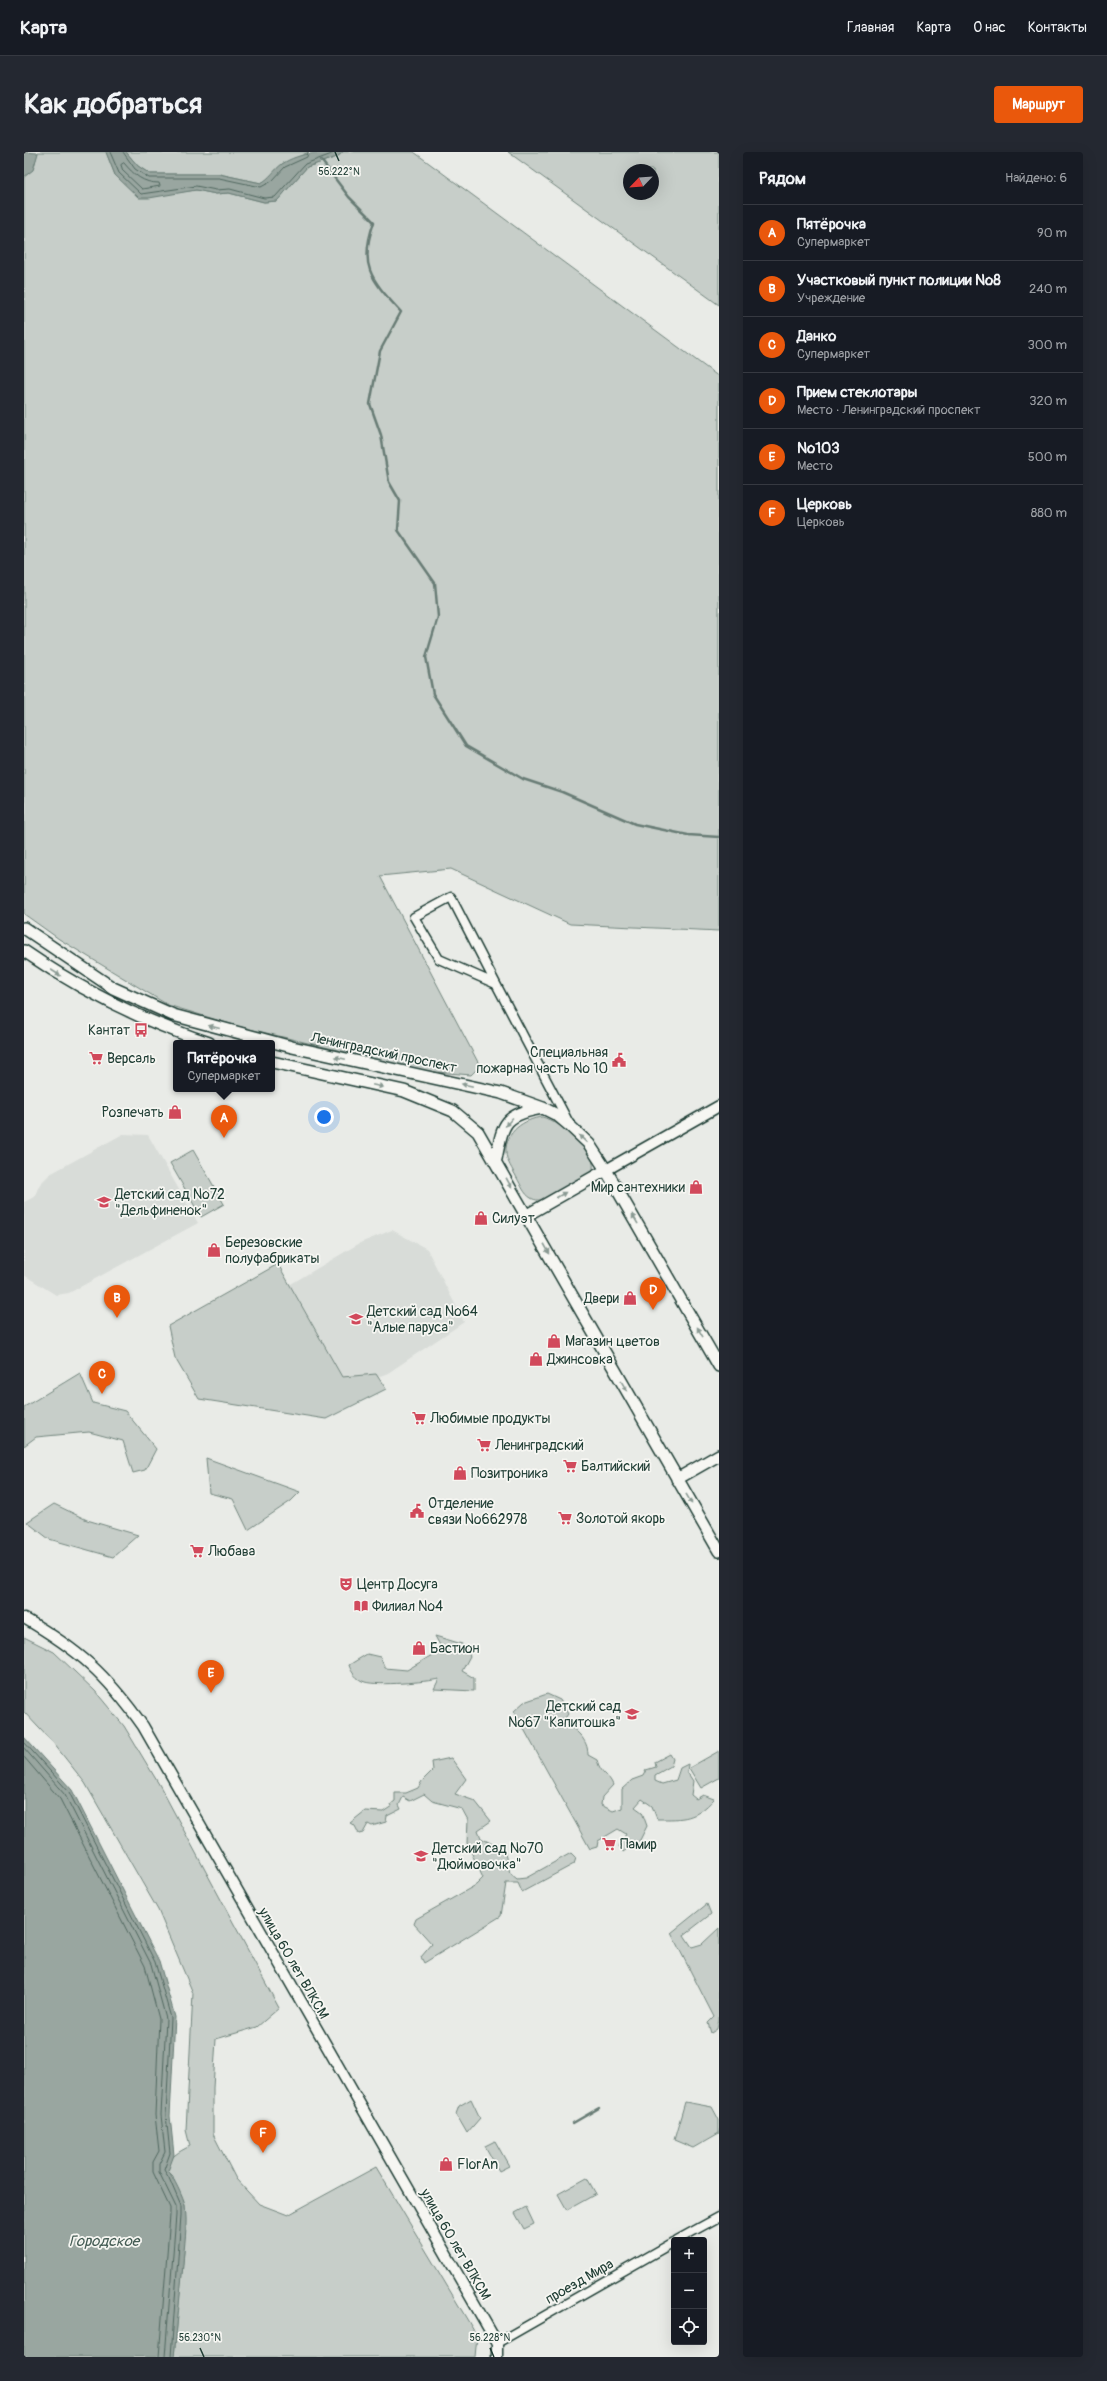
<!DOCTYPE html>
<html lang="ru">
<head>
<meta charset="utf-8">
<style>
  body { margin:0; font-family:Pangolin,sans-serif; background:#242831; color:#f1f3f6 }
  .controls { position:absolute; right:12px; bottom:12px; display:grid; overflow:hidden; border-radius:4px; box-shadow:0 4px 16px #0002 }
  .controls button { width:36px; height:36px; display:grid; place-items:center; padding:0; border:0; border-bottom:1px solid #363941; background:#171b24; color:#f1f3f6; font:20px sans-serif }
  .compass { position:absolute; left:599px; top:12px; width:36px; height:36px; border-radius:50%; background:#171b24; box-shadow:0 4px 16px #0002; rotate:245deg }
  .you { position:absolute; left:300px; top:965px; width:14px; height:14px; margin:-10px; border:3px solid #fff; border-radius:50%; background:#1a73e8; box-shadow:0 0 0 6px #1a73e833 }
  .badge { display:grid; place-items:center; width:26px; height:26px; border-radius:50%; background:#ea580c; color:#fff; font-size:13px; font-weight:700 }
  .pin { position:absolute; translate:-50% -33px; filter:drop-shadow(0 1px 2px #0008) }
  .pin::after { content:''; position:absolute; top:21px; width:14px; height:12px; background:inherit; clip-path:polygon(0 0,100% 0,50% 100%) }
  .popup { position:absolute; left:149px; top:888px; width:102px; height:52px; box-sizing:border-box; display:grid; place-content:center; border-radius:4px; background:#171b24; filter:drop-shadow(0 1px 3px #0005); font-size:13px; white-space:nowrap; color:#9ea1a6 }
  .popup b { font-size:15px; color:#f1f3f6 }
  .popup::after { content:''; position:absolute; left:50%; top:100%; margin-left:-8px; border:8px solid transparent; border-top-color:#171b24 }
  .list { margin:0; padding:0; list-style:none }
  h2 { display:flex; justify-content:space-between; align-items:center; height:52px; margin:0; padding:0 16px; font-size:17px }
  h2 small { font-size:13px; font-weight:400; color:#9ea1a6 }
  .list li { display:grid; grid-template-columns:26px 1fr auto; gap:12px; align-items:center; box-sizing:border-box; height:56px; padding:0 16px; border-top:1px solid #363941 }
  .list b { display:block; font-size:15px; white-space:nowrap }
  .list p { margin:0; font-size:13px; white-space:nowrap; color:#9ea1a6 }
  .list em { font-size:13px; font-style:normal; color:#9ea1a6 }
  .icon { flex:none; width:22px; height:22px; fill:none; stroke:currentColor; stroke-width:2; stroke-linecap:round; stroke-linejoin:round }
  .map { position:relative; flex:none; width:695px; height:2205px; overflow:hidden; border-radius:4px }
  header { display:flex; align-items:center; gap:24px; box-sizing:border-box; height:56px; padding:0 20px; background:#171b24; border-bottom:1px solid #363941 }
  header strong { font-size:19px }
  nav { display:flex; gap:22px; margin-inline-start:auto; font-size:14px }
  .intro { display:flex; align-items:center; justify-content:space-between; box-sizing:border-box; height:96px; padding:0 24px }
  h1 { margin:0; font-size:28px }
  .button { padding:10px 18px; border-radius:4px; background:#ea580c; color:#fff; font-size:14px; font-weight:700 }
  main { display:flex; gap:24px; padding:0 24px }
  aside { flex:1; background:#171b24; border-radius:4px; box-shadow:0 4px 16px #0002 }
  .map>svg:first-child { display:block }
  .built { fill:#d8dcd8 }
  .green { fill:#c7cec9; stroke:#73867e; fill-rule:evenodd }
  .water { fill:#99a6a0; stroke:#687c75 }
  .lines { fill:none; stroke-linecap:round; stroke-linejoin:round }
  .shore { stroke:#50675f; stroke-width:1 }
  .stream { stroke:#687c75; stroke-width:2.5 }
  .minor-casing { stroke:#1f3d34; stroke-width:11 }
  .tertiary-casing { stroke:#1f3d34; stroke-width:13 }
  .secondary-casing { stroke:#1f3d34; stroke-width:14 }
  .minor { stroke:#f6f6f2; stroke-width:8 }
  .tertiary { stroke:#f6f6f2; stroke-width:10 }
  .secondary { stroke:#f6f6f2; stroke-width:11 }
  .oneway { fill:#8a9a93 }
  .ticks { fill:none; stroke:#1f3d34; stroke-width:1.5 }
  .labels { text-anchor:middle; stroke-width:3.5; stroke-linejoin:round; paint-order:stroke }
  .poi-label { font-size:14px; fill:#1f3d34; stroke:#f6f6f2; text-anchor:start }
  .street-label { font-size:14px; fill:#1f3d34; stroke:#f6f6f2 }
  .water-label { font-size:15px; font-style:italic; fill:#445c54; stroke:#f6f6f2 }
  .ticks-label { font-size:10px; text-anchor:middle; fill:#1f3d34; stroke:#f6f6f2; stroke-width:3.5; stroke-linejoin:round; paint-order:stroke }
</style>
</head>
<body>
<header>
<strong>Карта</strong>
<nav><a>Главная</a><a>Карта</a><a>О нас</a><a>Контакты</a></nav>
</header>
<div class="intro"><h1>Как добраться</h1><a class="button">Маршрут</a></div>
<main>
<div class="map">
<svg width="695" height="2205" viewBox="0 0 695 2205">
  <rect width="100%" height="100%" fill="#e9ebe7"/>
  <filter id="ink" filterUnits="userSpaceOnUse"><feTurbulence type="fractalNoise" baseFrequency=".025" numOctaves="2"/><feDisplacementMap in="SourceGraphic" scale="8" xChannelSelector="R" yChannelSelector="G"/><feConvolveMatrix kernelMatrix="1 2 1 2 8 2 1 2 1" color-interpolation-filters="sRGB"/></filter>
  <g filter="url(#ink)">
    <path class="built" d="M99,982l25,1 50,88 -129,70 -13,2 -32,-20v-73l10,-5 6,-13 10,-10z
      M368,1078l35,19 37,73 -76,51 -79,31 -30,-113 81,-48z"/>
    <path class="green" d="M14,0h68l9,23 59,18 22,-3 20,4 13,-1 35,9 13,-1 30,-34 30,-10 6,-5h71l305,225v554l-149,-7 -119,-55 -71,7 100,190 -9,9 -46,-4 -188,-45 -69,-21 -109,-66 -35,-25v-737l9,-8z
      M102,0h183l-27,12 -12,14 -9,5 -42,-9h-69l-12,-8z
      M484,0h211v153zM605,18h24v24h-24z
      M518,965c17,4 59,36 50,55l-46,28c-5,0 -10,1 -15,-2 -7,-4 -10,-13 -14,-20 -4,-8 -11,-17 -11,-26 -1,-20 18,-33 36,-35z
      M169,998l31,54 -23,13 -31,-54z
      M254,1112l64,113 34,-3 10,15 -60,30 -127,-20 -24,-41 -7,-32z
      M56,1221l13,30 32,8 31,38 -11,21 -12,3 -10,-32 -34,-9 -53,5 -12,9v-39z
      M182,1306l94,34 -9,9 -43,29 -15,-31 -24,-6z
      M30,1352l33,16 51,15 -25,22 -64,-18 -22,-17z
      M411,1484l27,8 8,12 -8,15 12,7v13l-40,-2 5,-10c-13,3 -61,7 -74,3 -8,-2 -14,-10 -16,-17l18,-11 13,3 5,11 22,2 35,-21z
      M0,1485l30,15 41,39 29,35 36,60 119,222 -22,19 -41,12 -3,49v46l23,45 23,25 29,11 88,-48 101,169 -2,21h-301l10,-109 1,-43 -9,-18 -3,-11 -5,-5c0,-15 11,-19 22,-25l-4,-16 7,-137 -35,-83 -73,-127 -31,-39 -30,-32z
      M523,1542l13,6 8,14 -5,7c12,9 25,17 25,34l9,5c4,15 11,13 16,25l-11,12 -1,8 12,6 9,-3v-19l10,-9 11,-4 3,-6 10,-3 -1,-5 15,-8 3,5 -2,7 -16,9v6l7,3 14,-4 4,-12 8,-4 -1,8 6,9 -2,14 5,4 7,-4 11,4c-19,21 -30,20 -57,20l-5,-13 -10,-7 -7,8 7,5 5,14 -7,14 -17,12 -4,-6 7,-12 -8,-5 -20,12 -1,6 -7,2 -76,-138 10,-9z
      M695,1599v27l-18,10 -12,-20z
      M427,1606l15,21 -11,15 20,7 16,20 -13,9 3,8 23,12 6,23 7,6 9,-1 45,-25 5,5 -2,6 -52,28 -4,-9h-12l-5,33 -77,47 -3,-6 11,-13 -18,-20 2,-5 60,-34 7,-7 -16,-35 1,-23 -6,-11 -30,-8 -8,-7 -14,7 -7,-4 -4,8 2,4 -14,7 -1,6 -14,4 -4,-2 -5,9 -4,1 -4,-8 -5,-3 15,-12 18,1 9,-6 -1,-2 4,-3v-8h11l12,-5 4,-7 11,-11 -1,-8z
      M683,1752l4,10 -27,21 8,12 10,-3 17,-16v92l-2,9 -6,4 -3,-10 6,-6 -43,-84z
      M447,1947l9,19 -13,15 -11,-19 3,-8z
      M661,1950l27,5 7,13v13l-26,15 -19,-8z
      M471,1989l14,25 -10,5 -14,-25z
      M563,2026l9,16 -29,16 -9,-16z
      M502,2055l8,17 -10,5 -9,-16z"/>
    <path class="water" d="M0,0l14,1 -5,17 -9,7z
      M82,0h20l12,14 12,8h69l42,9c9,-5 13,-13 21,-19 18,-12 40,-12 61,-12l-6,5 -30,10 -30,34 -13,1 -35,-9 -13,1 -20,-4 -47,8h-10l-24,-23z
      M0,1585l48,53 87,171 16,56 -5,99 4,39 -6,16c5,5 16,28 17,35 3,18 -1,40 -2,59 -3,30 -6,61 -9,92h-150z"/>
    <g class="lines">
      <path class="shore" d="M86,0l9,21 22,21 55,-8 20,4 14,-1 34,9 11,-1 30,-33 32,-12
        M99,0l12,17 14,9h70l42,9 11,-6 13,-14 22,-10 1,-5
        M100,11c10,12 19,20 35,20l1,3 -18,3 -19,-18 -2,-6z
        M0,1590l45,50 86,170 16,56 -5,97 4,38 -6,17 5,8 12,28v9l-10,142
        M0,1596l41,47 86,169 15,55 -5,96 4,37 -6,12v8l17,35v8l-11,142
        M0,1605l36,42 85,167 14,53 -4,96 4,36 -6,11v10l17,36v7l-11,142"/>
      <path class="stream" d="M297,8l28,37 25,25c-16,45 -2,58 27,90l-21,39 -10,53 11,31 8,47 11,19 -2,29 37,53 3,34 -12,40 7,37 33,52 57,33 39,13 73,32 53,11 31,2
        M549,1971l26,-15"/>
      <defs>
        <path id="minor" d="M427,745l45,87 -57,-25 -25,-42z
          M472,832l73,139
          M653,2088l42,-23
          M473,2191l177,-101"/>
        <path id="tertiary" d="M582,1018l113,-64
          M0,1466c55,32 82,56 119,108l354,617v14"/>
        <path id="secondary" d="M0,776l89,60 60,27 119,32 209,46 42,15 14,7 13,11 19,18 17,26 113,196
          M0,799c58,40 119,70 185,92
          M248,910l132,29 49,20 25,21 241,419
          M472,1007c7,-36 8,-45 47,-51
          M503,1063l79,-45
          M653,1327l42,-24"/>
      </defs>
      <use href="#minor" class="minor-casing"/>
      <use href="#tertiary" class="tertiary-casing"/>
      <use href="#secondary" class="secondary-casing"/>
      <use href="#minor" class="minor"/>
      <use href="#tertiary" class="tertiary"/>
      <use href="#secondary" class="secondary"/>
    </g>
    <defs><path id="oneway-solid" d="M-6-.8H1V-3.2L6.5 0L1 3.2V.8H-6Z"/></defs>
    <g class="oneway">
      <use href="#oneway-solid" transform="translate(32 821) rotate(33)"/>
      <use href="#oneway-solid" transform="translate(190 875) rotate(-165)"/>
      <use href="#oneway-solid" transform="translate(316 906) rotate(-168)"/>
      <use href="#oneway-solid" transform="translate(443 933) rotate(-168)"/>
      <use href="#oneway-solid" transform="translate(354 934) rotate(12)"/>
      <use href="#oneway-solid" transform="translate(485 970) rotate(131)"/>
      <use href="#oneway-solid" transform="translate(559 987) rotate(-136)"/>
      <use href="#oneway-solid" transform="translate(485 1031) rotate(61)"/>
      <use href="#oneway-solid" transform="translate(537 1043) rotate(-30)"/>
      <use href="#oneway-solid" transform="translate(611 1067) rotate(-120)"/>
      <use href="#oneway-solid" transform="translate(523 1097) rotate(61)"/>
      <use href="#oneway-solid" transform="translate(676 1180) rotate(-120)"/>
      <use href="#oneway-solid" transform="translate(600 1234) rotate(60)"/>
      <use href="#oneway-solid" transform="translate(665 1347) rotate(60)"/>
    </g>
  </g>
  <path class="ticks" d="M311,0l4,9M176,2196l4,9M466,2196l4,9"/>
  <defs>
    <symbol id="bus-bare" viewBox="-9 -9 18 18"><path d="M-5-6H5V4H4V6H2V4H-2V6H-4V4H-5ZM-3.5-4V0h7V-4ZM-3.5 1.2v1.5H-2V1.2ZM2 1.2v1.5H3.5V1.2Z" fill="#d1495b" stroke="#f6f6f2" stroke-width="2.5" paint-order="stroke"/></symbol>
    <symbol id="supermarket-bare" viewBox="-9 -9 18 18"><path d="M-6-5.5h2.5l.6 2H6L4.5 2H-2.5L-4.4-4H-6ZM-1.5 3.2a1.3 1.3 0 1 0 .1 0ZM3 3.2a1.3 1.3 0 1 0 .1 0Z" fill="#d1495b" stroke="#f6f6f2" stroke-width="2.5" paint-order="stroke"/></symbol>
    <symbol id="civic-bare" viewBox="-9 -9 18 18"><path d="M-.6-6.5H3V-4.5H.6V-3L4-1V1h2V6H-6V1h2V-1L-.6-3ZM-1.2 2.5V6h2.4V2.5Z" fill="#d1495b" stroke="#f6f6f2" stroke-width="2.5" paint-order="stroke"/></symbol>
    <symbol id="shop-bare" viewBox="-9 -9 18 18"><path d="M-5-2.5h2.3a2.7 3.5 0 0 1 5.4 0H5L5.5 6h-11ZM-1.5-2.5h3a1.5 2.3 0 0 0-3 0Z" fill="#d1495b" stroke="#f6f6f2" stroke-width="2.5" paint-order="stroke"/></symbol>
    <symbol id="school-bare" viewBox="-9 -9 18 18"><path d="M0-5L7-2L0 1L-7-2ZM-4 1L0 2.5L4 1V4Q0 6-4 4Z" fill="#d1495b" stroke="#f6f6f2" stroke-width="2.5" paint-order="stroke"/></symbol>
    <symbol id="theatre-bare" viewBox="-9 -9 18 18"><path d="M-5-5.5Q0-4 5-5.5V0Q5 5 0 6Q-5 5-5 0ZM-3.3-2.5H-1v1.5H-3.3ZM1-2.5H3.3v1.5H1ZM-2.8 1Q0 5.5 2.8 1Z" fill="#d1495b" stroke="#f6f6f2" stroke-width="2.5" paint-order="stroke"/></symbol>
    <symbol id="library-bare" viewBox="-9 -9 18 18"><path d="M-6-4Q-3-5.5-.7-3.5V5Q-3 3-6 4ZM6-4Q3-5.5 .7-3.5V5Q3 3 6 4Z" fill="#d1495b" stroke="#f6f6f2" stroke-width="2.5" paint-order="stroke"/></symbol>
  </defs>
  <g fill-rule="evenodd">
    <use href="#bus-bare" x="107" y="868" width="20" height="20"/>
    <use href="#supermarket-bare" x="62" y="896" width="20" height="20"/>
    <use href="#civic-bare" x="585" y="898" width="20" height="20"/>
    <use href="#shop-bare" x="141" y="950" width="20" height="20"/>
    <use href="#shop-bare" x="662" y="1025" width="20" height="20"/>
    <use href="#school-bare" x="70" y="1040" width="20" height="20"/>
    <use href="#shop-bare" x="447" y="1056" width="20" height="20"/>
    <use href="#shop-bare" x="180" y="1088" width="20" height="20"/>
    <use href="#shop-bare" x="596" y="1136" width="20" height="20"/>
    <use href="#school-bare" x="322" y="1157" width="20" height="20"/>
    <use href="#shop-bare" x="520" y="1179" width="20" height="20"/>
    <use href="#shop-bare" x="502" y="1197" width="20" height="20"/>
    <use href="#supermarket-bare" x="385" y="1256" width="20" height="20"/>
    <use href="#supermarket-bare" x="450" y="1283" width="20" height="20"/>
    <use href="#supermarket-bare" x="536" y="1304" width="20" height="20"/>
    <use href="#shop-bare" x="426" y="1311" width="20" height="20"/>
    <use href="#civic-bare" x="383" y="1349" width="20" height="20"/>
    <use href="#supermarket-bare" x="531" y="1356" width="20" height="20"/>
    <use href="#supermarket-bare" x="163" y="1389" width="20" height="20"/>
    <use href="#theatre-bare" x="312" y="1422" width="20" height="20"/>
    <use href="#library-bare" x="327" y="1444" width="20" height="20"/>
    <use href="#shop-bare" x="385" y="1486" width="20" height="20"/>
    <use href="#school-bare" x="598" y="1552" width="20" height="20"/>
    <use href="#supermarket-bare" x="575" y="1682" width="20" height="20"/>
    <use href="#school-bare" x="387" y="1694" width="20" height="20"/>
    <use href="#shop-bare" x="412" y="2002" width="20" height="20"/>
  </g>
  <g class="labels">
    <g class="poi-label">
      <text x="106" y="883" text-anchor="end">Кантат</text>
      <text x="584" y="905" text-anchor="end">Специальная<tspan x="584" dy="16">пожарная часть № 10</tspan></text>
      <text x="83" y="911">Версаль</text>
      <text x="140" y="965" text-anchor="end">Розпечать</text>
      <text x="661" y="1040" text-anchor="end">Мир сантехники</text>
      <text x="91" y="1047">Детский сад №72<tspan x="91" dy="16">"Дельфиненок"</tspan></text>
      <text x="468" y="1071">Силуэт</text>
      <text x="201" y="1095">Березовские<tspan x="201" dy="16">полуфабрикаты</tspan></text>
      <text x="595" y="1151" text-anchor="end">Двери</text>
      <text x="343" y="1164">Детский сад №64<tspan x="343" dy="16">"Алые паруса"</tspan></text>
      <text x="541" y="1194">Магазин цветов</text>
      <text x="523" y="1212">Джинсовка</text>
      <text x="406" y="1271">Любимые продукты</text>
      <text x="471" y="1298">Ленинградский</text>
      <text x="557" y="1319">Балтийский</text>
      <text x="447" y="1326">Позитроника</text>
      <text x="404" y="1356">Отделение<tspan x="404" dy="16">связи №662978</tspan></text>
      <text x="552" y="1371">Золотой якорь</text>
      <text x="184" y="1404">Любава</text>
      <text x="333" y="1437">Центр Досуга</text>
      <text x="348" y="1459">Филиал №4</text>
      <text x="406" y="1501">Бастион</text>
      <text x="597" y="1559" text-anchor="end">Детский сад<tspan x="597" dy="16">№67 "Капитошка"</tspan></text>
      <text x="596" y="1697">Памир</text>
      <text x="408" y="1701">Детский сад №70<tspan x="408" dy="16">"Дюймовочка"</tspan></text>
      <text x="433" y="2017">FlorAn</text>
    </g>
    <g class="street-label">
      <text transform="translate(360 900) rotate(12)" y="5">Ленинградский проспект</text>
      <text transform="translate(270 1811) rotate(60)" y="5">улица 60 лет ВЛКСМ</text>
      <text transform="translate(432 2092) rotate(60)" y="5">улица 60 лет ВЛКСМ</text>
      <text transform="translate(555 2129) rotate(-30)" y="5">проезд Мира</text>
    </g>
    <g class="water-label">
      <text x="80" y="2094">Городское</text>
    </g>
  </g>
  <g class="ticks-label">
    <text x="315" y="23">56.222°N</text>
    <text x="176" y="2189">56.230°N</text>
    <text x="466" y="2189">56.228°N</text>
  </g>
</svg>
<div class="controls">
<button>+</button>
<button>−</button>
<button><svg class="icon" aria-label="locate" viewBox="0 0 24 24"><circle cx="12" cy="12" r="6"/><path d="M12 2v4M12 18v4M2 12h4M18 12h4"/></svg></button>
</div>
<svg class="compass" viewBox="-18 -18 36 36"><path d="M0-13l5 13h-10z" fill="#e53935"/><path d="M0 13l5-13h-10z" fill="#9ea1a6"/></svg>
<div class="you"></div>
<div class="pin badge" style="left:200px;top:986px">A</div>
<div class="popup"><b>Пятёрочка</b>Супермаркет</div>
<div class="pin badge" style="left:93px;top:1166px">B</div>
<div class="pin badge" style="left:78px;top:1242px">C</div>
<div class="pin badge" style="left:629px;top:1158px">D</div>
<div class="pin badge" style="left:187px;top:1541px">E</div>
<div class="pin badge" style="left:239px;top:2001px">F</div>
</div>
<aside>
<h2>Рядом<small>Найдено: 6</small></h2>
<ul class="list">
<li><span class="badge">A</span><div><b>Пятёрочка</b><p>Супермаркет</p></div><em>90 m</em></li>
<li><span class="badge">B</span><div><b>Участковый пункт полиции №8</b><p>Учреждение</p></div><em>240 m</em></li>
<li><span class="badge">C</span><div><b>Данко</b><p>Супермаркет</p></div><em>300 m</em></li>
<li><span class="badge">D</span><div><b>Прием стеклотары</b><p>Место · Ленинградский проспект</p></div><em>320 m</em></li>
<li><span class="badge">E</span><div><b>№103</b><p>Место</p></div><em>500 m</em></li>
<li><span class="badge">F</span><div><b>Церковь</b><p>Церковь</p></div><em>880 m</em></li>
</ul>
</aside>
</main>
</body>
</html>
